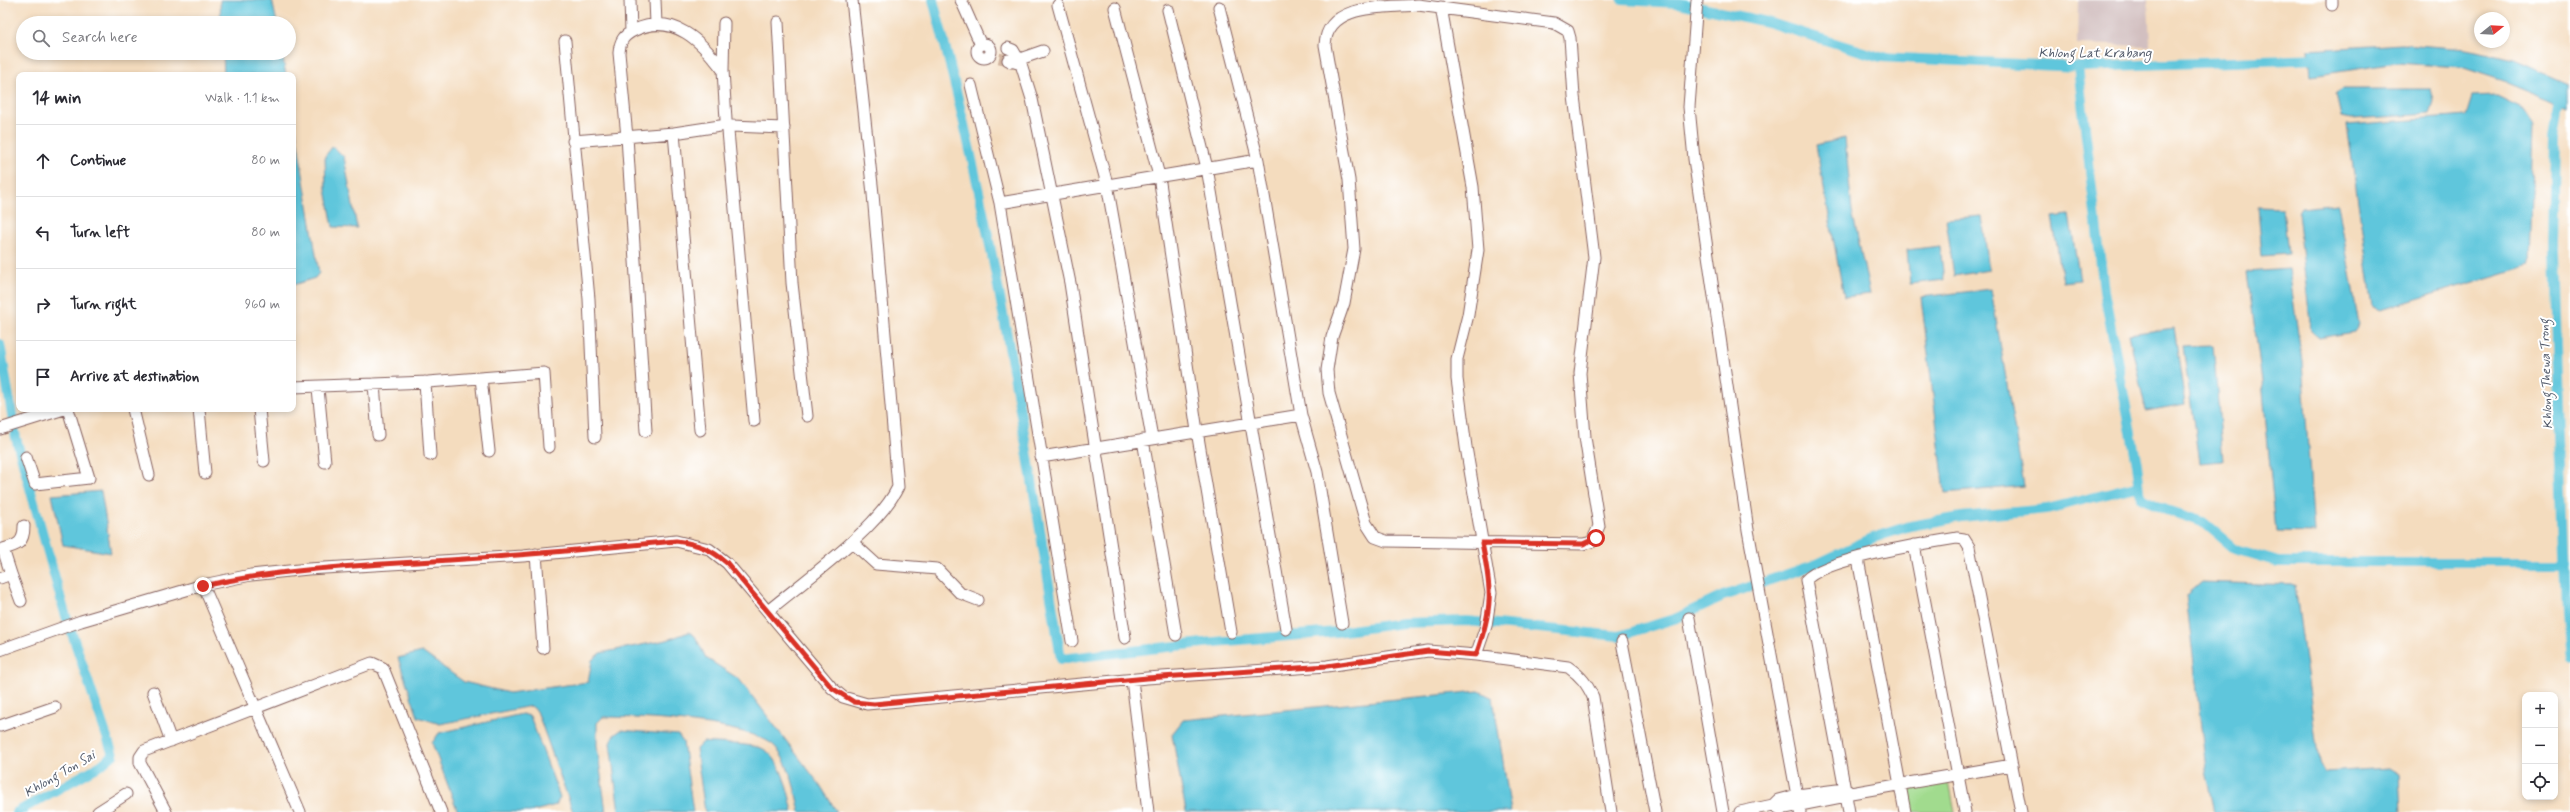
<!DOCTYPE html>
<html lang="en">
<head>
<meta charset="utf-8">
<style>
  body { margin:0; font-family:Mynerve,sans-serif; background:#f7f7f7; color:#2b2b33 }
  .controls { position:absolute; right:12px; bottom:12px; display:grid; overflow:hidden; border-radius:8px; box-shadow:0 2px 6px #0003 }
  .controls button { width:36px; height:36px; display:grid; place-items:center; padding:0; border:0; border-bottom:1px solid #e1e1e2; background:#fff; color:#2b2b33; font:20px sans-serif }
  .compass { position:absolute; left:2474px; top:12px; width:36px; height:36px; border-radius:50%; background:#fff; box-shadow:0 2px 6px #0003; rotate:72deg }
  .stop { position:absolute; width:12px; height:12px; margin:-9px; border:3px solid #d93025; border-radius:50%; background:#fff }
  .stop.end { background:#d93025; border-color:#fff; box-shadow:0 1px 4px #0008 }
  .list { margin:0; padding:0; list-style:none }
  h2 { display:flex; justify-content:space-between; align-items:center; height:52px; margin:0; padding:0 16px; font-size:17px }
  h2 small { font-size:13px; font-weight:400; color:#7c7c81 }
  .list li { display:grid; grid-template-columns:26px 1fr auto; gap:12px; align-items:center; box-sizing:border-box; height:72px; padding:0 16px; border-top:1px solid #e1e1e2 }
  .list b { display:block; font-size:15px; white-space:nowrap }
  .list em { font-size:13px; font-style:normal; color:#7c7c81 }
  .icon { flex:none; width:22px; height:22px; fill:none; stroke:currentColor; stroke-width:2; stroke-linecap:round; stroke-linejoin:round }
  .map { position:relative; flex:none; width:2570px; height:812px; overflow:hidden }
  .search { position:absolute; background:#fff; box-shadow:0 2px 6px #0003; left:16px; top:16px; width:280px; height:44px; display:flex; align-items:center; gap:10px; box-sizing:border-box; padding:0 14px; border-radius:22px; color:#7c7c81; font-size:15px }
  .panel { position:absolute; background:#fff; box-shadow:0 2px 6px #0003; left:16px; top:72px; width:280px; height:340px; border-radius:8px }
  .map>svg:first-child { display:block }
  .industrial { fill:#d2bfc0 }
  .green { fill:#a1db8e; stroke:#767d5c }
  .water { fill:#5fc6dc; stroke:#547284 }
  .lines { fill:none; stroke-linecap:round; stroke-linejoin:round }
  .canal { stroke:#5fc6dc; stroke-width:10 }
  .street-tunnel { stroke:#d2b6a1; stroke-width:11; stroke-dasharray:11 5.5; stroke-linecap:butt }
  .street-casing { stroke:#86615e; stroke-width:13 }
  .street { stroke:#fff; stroke-width:11 }
  .route { stroke:#d93025; stroke-width:5 }
  .labels { text-anchor:middle; stroke-width:4; stroke-linejoin:round; paint-order:stroke }
  .water-label { font-size:13px; font-style:italic; fill:#515969; stroke:#fff }
</style>
</head>
<body>
<div class="map">
<svg width="2570" height="812" viewBox="0 0 2570 812">
  <rect width="100%" height="100%" fill="#fff"/>
  <filter id="ink" filterUnits="userSpaceOnUse"><feTurbulence type="fractalNoise" baseFrequency=".025" numOctaves="2"/><feDisplacementMap in="SourceGraphic" scale="8" xChannelSelector="R" yChannelSelector="G"/><feConvolveMatrix kernelMatrix="1 2 1 2 8 2 1 2 1" color-interpolation-filters="sRGB"/></filter>
  <filter id="wash" filterUnits="userSpaceOnUse"><feTurbulence type="fractalNoise" baseFrequency=".012" numOctaves="4" result="noise"/><feDisplacementMap in="SourceGraphic" scale="16" xChannelSelector="R" yChannelSelector="G"/><feGaussianBlur stdDeviation="0.9" result="paint"/><feColorMatrix in="noise" values="0 0 0 0 0 0 0 0 0 0 0 0 0 0 0 0 0 1.4 0 .05"/><feComposite in="paint" operator="in"/></filter>
  <g filter="url(#wash)">
    <rect width="100%" height="100%" fill="#f4dcbe"/>
    <path class="industrial" d="M2078,0h70l2,46 -73,-2z"/>
    <path class="green" d="M1949,781l6,31h-44l-5,-23z"/>
    <path class="water" d="M220,0h52l5,23h-56z
      M2402,44l64,5 49,10 55,24v25l-63,-26 -46,-15 -64,-4 -86,13 -2,-26z
      M223,53h59l4,22h-62z
      M2342,89h89l3,12 -4,13 -78,5 -11,-2 -5,-23z
      M2497,96l27,13 10,15 -4,141 -150,45 -7,-3 -26,-182 119,-9 6,-19z
      M293,113l26,160 -4,5 -22,7z
      M1845,138l7,73 18,83 -26,3 -28,-152z
      M333,146l11,11 13,71 -24,-1 -7,-38 -1,-33z
      M2338,204l21,121 -5,7 -35,6 -8,-7 -13,-118 3,-5z
      M2258,207l25,1 5,46 -26,2z
      M2069,215l11,65 -17,2 -11,-65z
      M1982,216l7,54 -35,6 -8,-57z
      M1940,246l4,34 -34,4 -3,-34z
      M2289,269l13,93 12,171 -38,-1 -14,-151 -15,-109z
      M1991,289l33,197 -79,7 -24,-196z
      M2174,328l11,76 -39,7 -17,-77z
      M2213,345l10,116 -24,2 -16,-117z
      M101,491l10,62 -48,-8 -11,-50z
      M2201,582l94,3 24,178 6,9 64,-4 10,6 2,38h-186l-9,-42 -20,-175z
      M689,632l6,4 11,22 33,21 81,106 17,27h-37c-5,-22 -9,-44 -23,-63 -18,-26 -141,-32 -174,-32l-6,6v23l9,66h-33l-36,-101 -6,-5 -91,18 -22,-7 -20,-59 24,-6 42,30 45,11 79,-11 4,-22 8,-7 67,-13z
      M1479,691l14,7 18,114h-325l-14,-78 11,-14z
      M522,714l8,2 30,81 -4,8 -26,7h-72l-26,-69 7,-10z
      M621,730l57,5 5,7 10,70h-74l-9,-69 4,-8z
      M703,742c18,2 41,1 58,6 20,7 28,46 32,64h-88l-9,-63z"/>
    <g class="lines">
      <path class="canal" d="M933,0c59,216 92,438 128,659l142,-16 133,-11 67,-9 64,-2 152,15 58,-18 46,-22 94,-32 53,-25 40,-13 51,-9 86,-8 92,-23
        M1622,0l57,3 88,19 113,35 198,10 245,-8
        M2078,67l26,224 33,173 4,34 25,12 37,12 32,27 43,13h287
        M2563,92l-7,41 -2,123 12,353 4,48
        M0,344l16,94 48,172 49,145 -12,10 -84,47"/>
    </g>
  </g>
  <g filter="url(#ink)">
    <g class="lines">
      <path class="street-tunnel" d="M999,58l9,2"/>
      <defs>
        <path id="street" d="M630,0l1,32
          M655,0l1,24
          M961,0l20,45
          M1697,0l-8,107 5,52 54,371 52,282
          M1058,5l49,179 45,254
          M1418,5l136,18 14,8 2,7 4,58 20,161 -14,116 5,64 14,89 -7,16 -9,2 -197,-3 -11,-4 -9,-14 -37,-130 -2,-23 5,-33 12,-34 10,-54 -5,-69 -24,-135c2,-43 62,-37 93,-40z
          M2332,5v-5
          M1219,7l39,153 43,255 16,57 25,151
          M1441,7l32,180 5,63 -10,65 -11,44v20l9,68 25,146 -5,33 -10,29
          M1115,8l44,168 38,255 34,201
          M1168,10l39,158 79,461
          M778,22l14,261 15,133
          M724,23l-1,47 3,50
          M565,41l24,258 6,138
          M977 51a7 7 0 1 1 14 0a7 7 0 1 1-14 0Z
          M1008,60l13,4 -8,-14 -5,-2
          M1011,62l32,-11
          M1021,64l11,35 38,184 55,355
          M971,85l29,118 72,438
          M732,126l52,2
          M728,131l26,290
          M674,133l26,297
          M573,141l101,-8 46,-7
          M1000,203l258,-43
          M481,378l8,73
          M425,382l5,73
          M374,384l4,51
          M293,387l135,-5 116,-9 5,74
          M318,388l7,74
          M133,409l16,66
          M199,409l6,64
          M259,409l5,52
          M0,429l64,-20
          M646,431l-19,-294 -8,-84c1,-13 5,-18 16,-23 39,-18 67,12 88,40
          M1143,440l33,195
          M26,457l9,27 54,-6 -21,-69
          M1041,457l260,-42
          M852,542l24,22 61,5 23,24 18,7
          M1914,545l51,267
          M536,554l7,94
          M1858,559l47,253
          M11,574l10,27
          M0,578l11,-4 -8,-25c15,-4 21,-6 21,-23
          M203,585l97,227
          M768,611c37,-31 110,-82 130,-124l-25,-293 -21,-194
          M1689,618l34,194
          M1622,642l33,170
          M0,650l81,-29 122,-36 48,-10 57,-6 215,-13 153,-15 33,8 18,14 105,125 11,9 24,7 280,-26 180,-12 101,-15 48,4 92,12c13,9 19,17 25,30l18,115
          M1132,680l16,132
          M153,692l18,49
          M0,726l55,-19
          M1851,793l161,-28
          M98,812l28,-18
          M166,812l-26,-49v-6l4,-6 228,-88 11,5 58,144
          M1740,812l33,-7 5,-5 19,-5 48,-6 6,4 -5,3 -66,13 -7,-4
          M1849,812l-43,-232c18,-21 120,-37 151,-42l7,1 5,8 52,265"/>
      </defs>
      <use href="#street" class="street-casing"/>
      <use href="#street" class="street"/>
    </g>
  </g>
  <g class="lines" filter="url(#ink)">
    <path class="route" d="M203,586c81,-18 164,-21 247,-26 75,-5 151,-12 226,-19 22,3 35,8 51,22l105,125 22,14 20,2 273,-26 180,-12 101,-15 48,4c17,-47 16,-64 6,-112l101,1 13,-6"/>
  </g>
  <g class="labels">
    <g class="water-label">
      <text x="2095" y="57">Khlong Lat Krabang</text>
      <text transform="translate(2545 374) rotate(-92)" y="5">Khlong Thewa Trong</text>
      <text transform="translate(59 773) rotate(-30)" y="5">Khlong Ton Sai</text>
    </g>
  </g>
</svg>
<div class="controls">
<button>+</button>
<button>−</button>
<button><svg class="icon" aria-label="locate" viewBox="0 0 24 24"><circle cx="12" cy="12" r="6"/><path d="M12 2v4M12 18v4M2 12h4M18 12h4"/></svg></button>
</div>
<svg class="compass" viewBox="-18 -18 36 36"><path d="M0-13l5 13h-10z" fill="#e53935"/><path d="M0 13l5-13h-10z" fill="#7c7c81"/></svg>
<div class="stop" style="left:1596px;top:538px"></div>
<div class="stop end" style="left:203px;top:586px"></div>
<div class="search"><svg class="icon" aria-label="search" viewBox="0 0 24 24"><circle cx="10" cy="10" r="6"/><path d="M15 15l6 6"/></svg>Search here</div>
<section class="panel">
<h2>14 min<small>Walk · 1.1 km</small></h2>
<ul class="list">
<li><svg class="icon" aria-label="ahead" viewBox="0 0 24 24"><path d="M12 20V5M6 11l6-6 6 6"/></svg><div><b>Continue</b></div><em>80 m</em></li>
<li><svg class="icon" aria-label="left" viewBox="0 0 24 24"><path d="M17 20v-9H6M10 6l-5 5 5 5"/></svg><div><b>Turn left</b></div><em>80 m</em></li>
<li><svg class="icon" aria-label="right" viewBox="0 0 24 24"><path d="M7 20v-9h11M14 6l5 5-5 5"/></svg><div><b>Turn right</b></div><em>960 m</em></li>
<li><svg class="icon" aria-label="arrive" viewBox="0 0 24 24"><path d="M6 21V4h12l-3 4 3 4H6"/></svg><div><b>Arrive at destination</b></div></li>
</ul>
</section>
</div>
</body>
</html>
